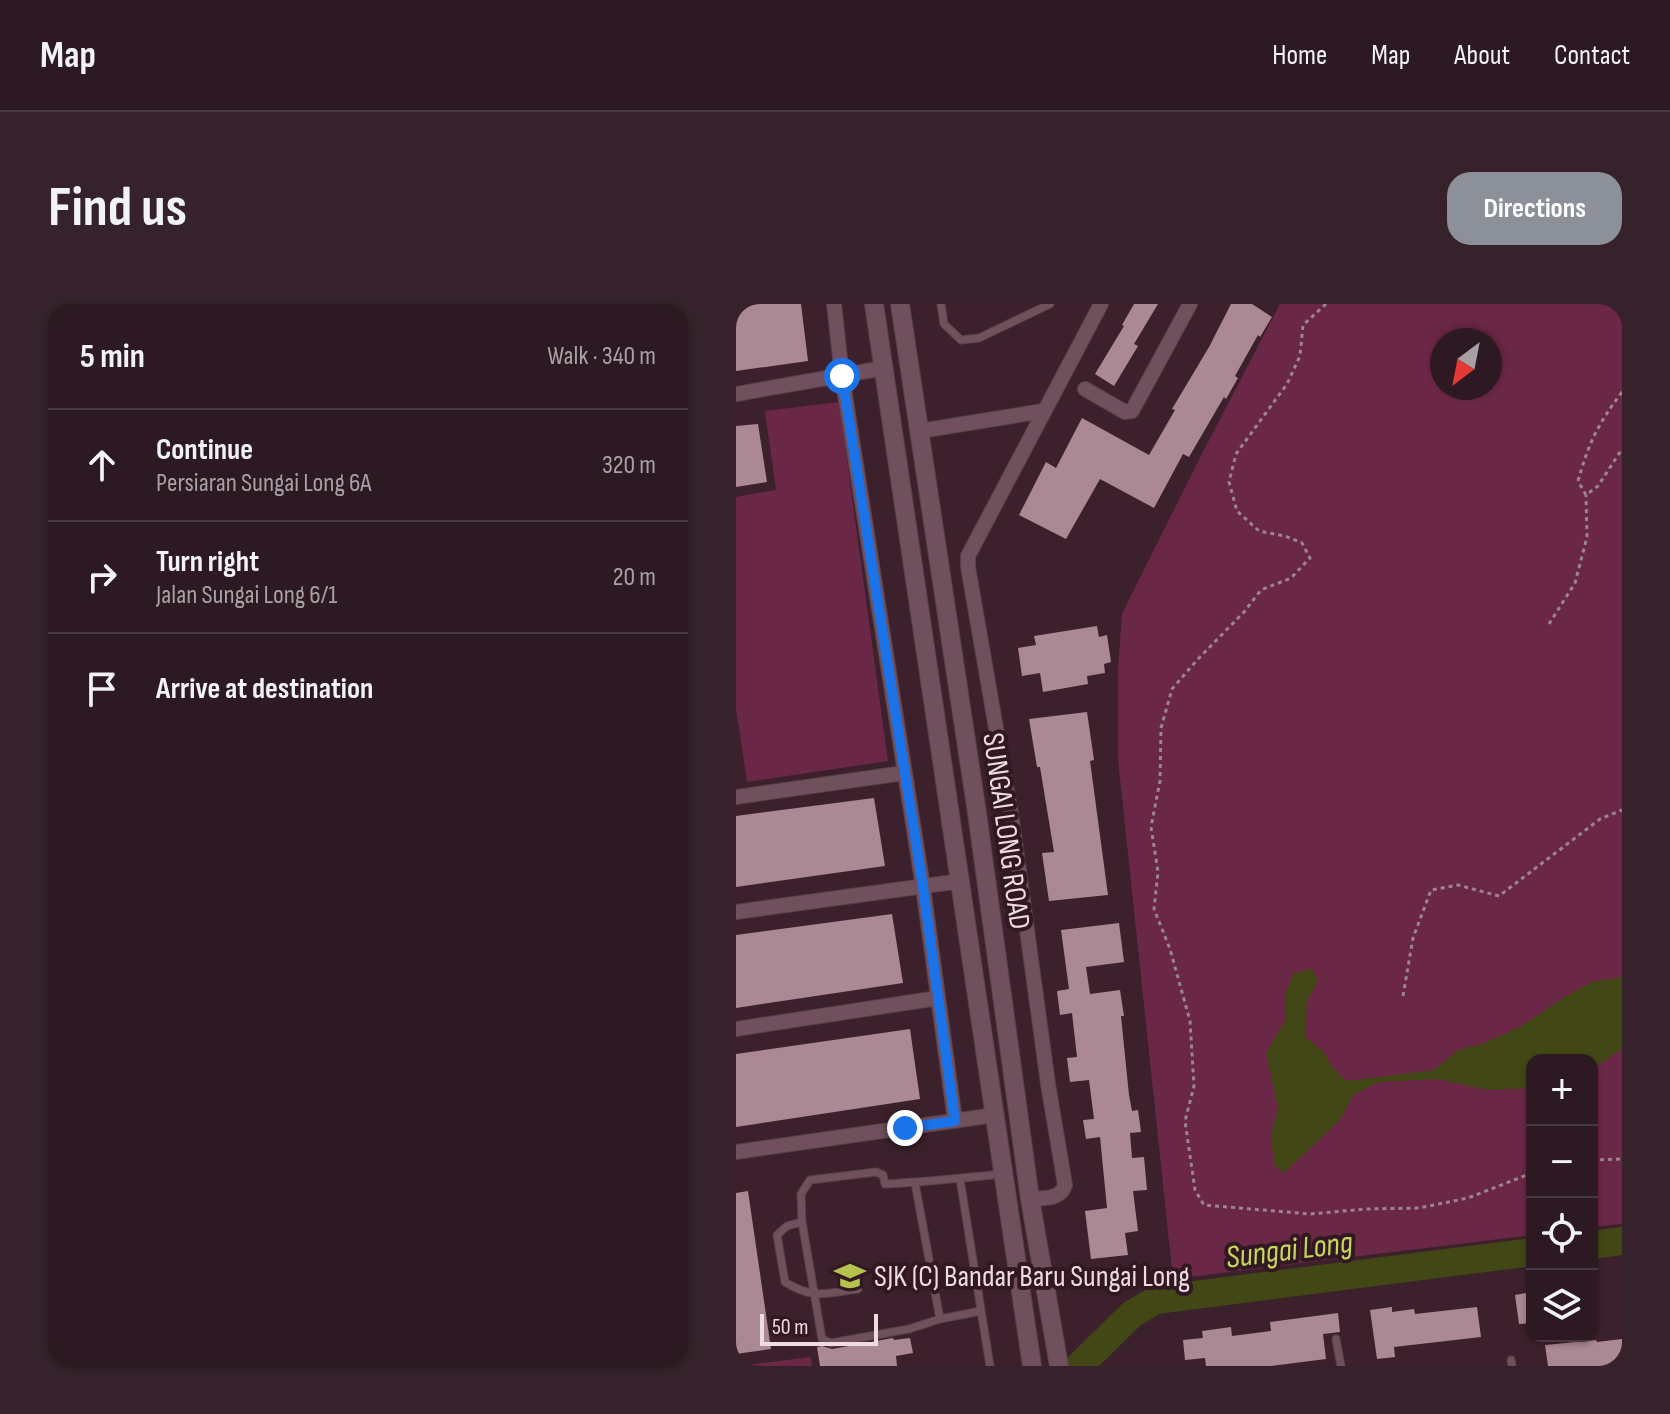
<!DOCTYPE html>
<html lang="en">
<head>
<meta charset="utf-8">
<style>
  body { margin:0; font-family:"Sofia Sans Condensed",sans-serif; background:#35222a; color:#f1f3f6 }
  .controls { position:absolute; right:24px; bottom:24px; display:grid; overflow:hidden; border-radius:16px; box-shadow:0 2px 6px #0004 }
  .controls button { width:72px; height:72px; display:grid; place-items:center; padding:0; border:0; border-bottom:2px solid #48383f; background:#2d1921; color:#f1f3f6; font:40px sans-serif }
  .compass { position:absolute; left:694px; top:24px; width:72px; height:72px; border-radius:50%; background:#2d1921; box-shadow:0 2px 6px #0004; rotate:212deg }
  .scale { position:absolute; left:24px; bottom:20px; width:118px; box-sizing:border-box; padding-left:8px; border:4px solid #efdce3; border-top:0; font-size:22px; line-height:28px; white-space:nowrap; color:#efdce3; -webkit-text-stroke:6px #321822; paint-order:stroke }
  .stop { position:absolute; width:24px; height:24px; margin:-18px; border:6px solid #1a73e8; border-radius:50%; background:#fff }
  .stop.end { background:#1a73e8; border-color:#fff; box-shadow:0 2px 8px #0008 }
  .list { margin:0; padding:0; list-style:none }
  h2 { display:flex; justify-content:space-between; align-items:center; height:104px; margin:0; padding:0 32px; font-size:34px }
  h2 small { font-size:26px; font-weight:400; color:#a7a0a5 }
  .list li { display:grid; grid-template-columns:52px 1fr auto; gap:24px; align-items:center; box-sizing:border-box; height:112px; padding:0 32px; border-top:2px solid #48383f }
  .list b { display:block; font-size:30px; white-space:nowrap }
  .list p { margin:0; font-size:26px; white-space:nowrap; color:#a7a0a5 }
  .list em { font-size:26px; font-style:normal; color:#a7a0a5 }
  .icon { flex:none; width:44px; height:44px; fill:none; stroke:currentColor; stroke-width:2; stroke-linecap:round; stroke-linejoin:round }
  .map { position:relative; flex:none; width:886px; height:1062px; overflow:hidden; border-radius:24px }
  header { display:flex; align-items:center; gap:48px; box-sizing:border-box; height:112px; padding:0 40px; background:#2d1921; border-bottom:2px solid #48383f }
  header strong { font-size:38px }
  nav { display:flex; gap:44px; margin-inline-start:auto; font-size:28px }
  .intro { display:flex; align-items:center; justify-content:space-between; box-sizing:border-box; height:192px; padding:0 48px }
  h1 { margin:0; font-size:56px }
  .button { padding:20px 36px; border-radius:24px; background:#8c9099; color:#fff; font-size:28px; font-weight:700 }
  main { display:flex; gap:48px; padding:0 48px }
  aside { flex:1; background:#2d1921; border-radius:24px; box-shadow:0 2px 6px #0004 }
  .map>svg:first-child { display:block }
  .green { fill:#6b2746; fill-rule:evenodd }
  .water { fill:#424815 }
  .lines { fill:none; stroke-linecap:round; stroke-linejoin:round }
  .river { stroke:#424815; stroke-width:28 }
  .building { fill:#aa8894 }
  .service-casing { stroke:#57414a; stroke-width:9 }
  .minor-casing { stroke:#57414a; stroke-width:16 }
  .tertiary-casing { stroke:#57414a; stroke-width:20 }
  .path { stroke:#9c858e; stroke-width:3; stroke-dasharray:4 4; stroke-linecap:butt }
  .service { stroke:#70505c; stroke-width:7 }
  .minor { stroke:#70505c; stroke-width:14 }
  .tertiary { stroke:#70505c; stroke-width:18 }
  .route { stroke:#1a73e8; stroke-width:10 }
  .labels { text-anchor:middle; stroke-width:8; stroke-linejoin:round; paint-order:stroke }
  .street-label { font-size:30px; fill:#efdce3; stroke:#321822 }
  .poi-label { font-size:30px; fill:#efdce3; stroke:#321822; text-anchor:start }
  .water-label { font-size:32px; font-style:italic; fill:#c6d759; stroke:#321822 }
</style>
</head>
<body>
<header>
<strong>Map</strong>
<nav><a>Home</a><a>Map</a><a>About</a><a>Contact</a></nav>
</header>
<div class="intro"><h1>Find us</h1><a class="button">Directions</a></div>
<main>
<aside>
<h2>5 min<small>Walk · 340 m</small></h2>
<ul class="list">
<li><svg class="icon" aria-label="ahead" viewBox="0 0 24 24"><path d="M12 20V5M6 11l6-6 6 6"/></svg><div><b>Continue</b><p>Persiaran Sungai Long 6A</p></div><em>320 m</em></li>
<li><svg class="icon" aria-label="right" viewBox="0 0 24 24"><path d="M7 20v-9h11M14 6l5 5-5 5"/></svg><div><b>Turn right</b><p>Jalan Sungai Long 6/1</p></div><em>20 m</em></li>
<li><svg class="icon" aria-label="arrive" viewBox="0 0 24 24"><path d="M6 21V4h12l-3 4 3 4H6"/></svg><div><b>Arrive at destination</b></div></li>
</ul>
</aside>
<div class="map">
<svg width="886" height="1062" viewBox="0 0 886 1062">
  <rect width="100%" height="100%" fill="#3c212c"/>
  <path class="green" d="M544,0h342v920l-30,3v-167h-60v175l-359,44 -55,-520v-89l4,-56 82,-164zM706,36h48v48h-48z
    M103,98l49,359 -141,21 -11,-74v-211l40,-7 -11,-79z
    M75,1053l1,9h-76z"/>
  <path class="water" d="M576,665l6,11 -11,21 -2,36 18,14 8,15 15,15 88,-11 24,-20 24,-6 38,-17 43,-29 29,-16 30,-5v72l-30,20v-9h-60v28l-45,2 -49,-11 -60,3 -25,13 -13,25 -56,53 -10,-8 -3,-30 7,-27 -12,-55 20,-34 -1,-24 8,-22z"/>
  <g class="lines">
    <path class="river" d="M856,941l30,-4
      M343,1062l53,-52 24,-14 376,-48"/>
  </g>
  <path class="building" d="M0,0h65l7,57 -72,10z
    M398,0h24l-24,40 4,2 -24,40 -19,-12 29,-48 -2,-1z
    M495,0h21l20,13 -12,20 -2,-2 -23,41 3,2 -12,21 -2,-2 -35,60 -6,-3 -29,54 -54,-29 -34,60 -47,-24 27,-53 10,6 26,-50 67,37 26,-45 -3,-1 37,-62z
    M22,120l9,58 -31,5v-61z
    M361,322l2,11 8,-2 4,27 -7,2 1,9 -18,3 1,8 -45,8 -3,-19 -18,3 -4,-28 18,-3 -2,-9z
    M351,408l7,48 -4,1 18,134 -59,6 -7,-48 12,-1 -14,-85h-3l-8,-48z
    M138,494l11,68 -149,21v-71z
    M156,610l11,69 -167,25v-73z
    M383,619l5,39 -38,5 4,27 30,-4 4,26h-3l8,79 3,16 6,-1 3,22 -11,1 2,25 12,-1 3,33 -14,1 5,40 -13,2 3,22 -37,4 -6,-48 22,-3 -7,-71 -14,2 -3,-19 11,-1 -5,-39 -19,2 -3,-24 10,-1 -5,-44 -12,2 -3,-24 12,-2 -8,-59z
    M174,725l10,70 -184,28v-73z
    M12,887l23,158 -35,5v-161z
    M796,988v31l-13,1 -4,-29z
    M656,1003v5l22,-3 1,5 62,-7 4,30 -87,10 1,10 -18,2 -7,-49z
    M602,1009l2,19 -17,2 3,25 -55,7h-65l-1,-8 -20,2 -2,-20 20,-2 -1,-7 29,-4 1,9 39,-5 -1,-9z
    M157,1034l1,2 16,-2 3,15 -17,3 1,10h-77l-3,-19 5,-1 10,3z
    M886,1035v27h-74l-3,-21 51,-5 1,2z"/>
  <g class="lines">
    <defs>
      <path id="service" d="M205,0l3,20 17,16 18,-2 71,-34
        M224,875l30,187
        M179,879l25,136 -31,10 -78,14 -9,-4 -20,-117 -1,-28 9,-14 66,-8 7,3 2,9c39,-2 78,-6 117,-10
        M66,918l-15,4 -10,9 8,47c28,18 43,11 73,7
        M204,1015l41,-8
        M600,1035l5,27
        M775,1056l1,6"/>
      <path id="minor" d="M98,0l8,72 81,511 32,234
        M349,85l40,23 7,-1 58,-107
        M0,90l148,-26
        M184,127l123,-20
        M0,493l168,-24
        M0,608l225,-31
        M0,725l202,-31
        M0,848l259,-37
        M294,895c13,-1 31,1 35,-14l-17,-101 -36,-264 -44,-253v-11l133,-252"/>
      <path id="tertiary" d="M138,0l158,1062
        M164,0l77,509 53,386 29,167"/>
    </defs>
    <use href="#service" class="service-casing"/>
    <use href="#minor" class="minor-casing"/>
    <use href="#tertiary" class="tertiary-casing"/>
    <path class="path" d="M590,0l-23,21 -3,31 -13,28 -51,70 -7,28 8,29 22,20 26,5 17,7 8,15 -19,20 -30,12 -17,22 -47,48 -25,29 -11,39 -1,53 -9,46 7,45 -4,37 16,40 20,72 4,65 -9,35 10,69 9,15 106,9 56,-5 53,-1 49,-10 64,-25
      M886,88c-24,32 -33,50 -44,89l8,14 12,-9 24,-37
      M813,320l26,-41 12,-46 -1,-42
      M667,692l10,-58 18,-48 27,-5 41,11 101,-77 22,-9
      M856,856l30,-1"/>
    <use href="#service" class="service"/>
    <use href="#minor" class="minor"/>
    <use href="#tertiary" class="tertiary"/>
  </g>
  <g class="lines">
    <path class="route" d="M106,72l81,511 32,234 -50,7"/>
  </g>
  <defs>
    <symbol id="school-bare" viewBox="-9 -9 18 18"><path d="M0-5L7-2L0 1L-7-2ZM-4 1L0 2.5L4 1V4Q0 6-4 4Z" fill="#b3c24b" stroke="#321822" stroke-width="2.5" paint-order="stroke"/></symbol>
  </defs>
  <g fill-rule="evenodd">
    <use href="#school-bare" x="92" y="950" width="44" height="44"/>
  </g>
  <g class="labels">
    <g class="street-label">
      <text transform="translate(271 527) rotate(82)" y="10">SUNGAI LONG ROAD</text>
    </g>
    <g class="poi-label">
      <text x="138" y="982">SJK (C) Bandar Baru Sungai Long</text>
    </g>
    <g class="water-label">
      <text transform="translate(553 945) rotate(-7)" y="11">Sungai Long</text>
    </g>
  </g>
</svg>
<div class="controls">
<button>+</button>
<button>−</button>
<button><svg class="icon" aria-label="locate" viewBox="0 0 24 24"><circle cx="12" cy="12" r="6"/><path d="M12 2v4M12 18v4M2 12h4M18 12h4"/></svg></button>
<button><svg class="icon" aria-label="layers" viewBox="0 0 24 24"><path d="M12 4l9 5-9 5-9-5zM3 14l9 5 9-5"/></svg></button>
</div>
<svg class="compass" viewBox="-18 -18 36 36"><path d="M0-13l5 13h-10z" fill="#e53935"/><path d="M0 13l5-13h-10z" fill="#a7a0a5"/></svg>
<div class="scale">50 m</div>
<div class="stop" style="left:106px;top:72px"></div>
<div class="stop end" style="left:169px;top:824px"></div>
</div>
</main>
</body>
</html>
